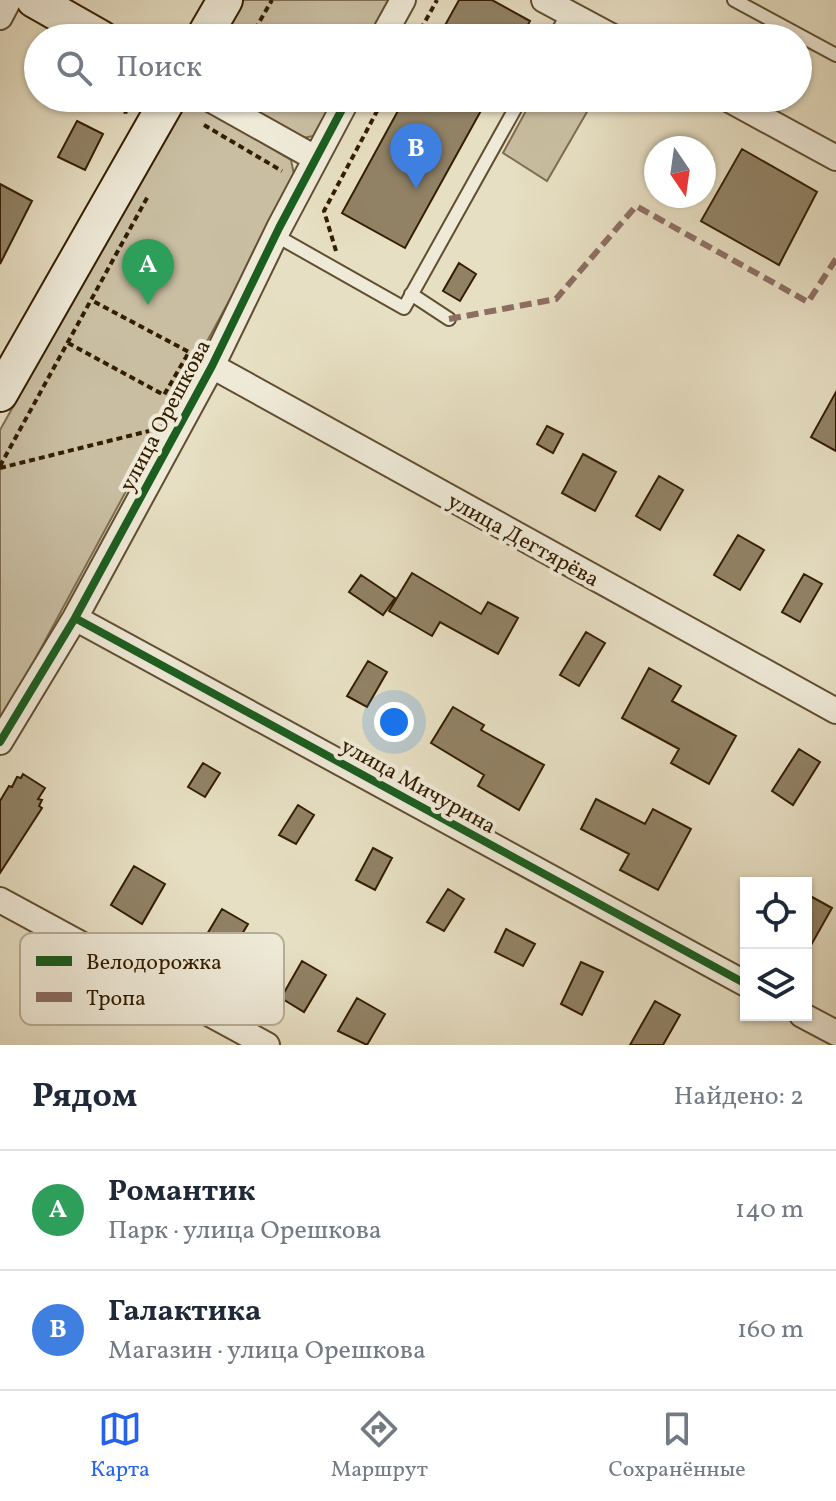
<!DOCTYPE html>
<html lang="ru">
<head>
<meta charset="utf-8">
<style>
  body { margin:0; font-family:Vollkorn,serif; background:#f2f2f3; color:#1f2937 }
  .controls { position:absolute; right:24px; bottom:24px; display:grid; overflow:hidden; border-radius:0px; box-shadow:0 2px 6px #0004 }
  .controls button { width:72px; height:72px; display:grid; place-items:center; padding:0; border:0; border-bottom:2px solid #e0e1e3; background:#fff; color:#1f2937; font:40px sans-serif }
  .compass { position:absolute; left:644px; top:136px; width:72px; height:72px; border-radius:50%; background:#fff; box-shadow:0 2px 6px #0004; rotate:167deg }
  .you { position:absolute; left:394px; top:722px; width:28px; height:28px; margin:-20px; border:6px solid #fff; border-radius:50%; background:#1a73e8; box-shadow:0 0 0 12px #1a73e833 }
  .badge { display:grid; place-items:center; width:52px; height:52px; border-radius:50%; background:#2563eb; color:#fff; font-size:26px; font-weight:700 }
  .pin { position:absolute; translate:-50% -66px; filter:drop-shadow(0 2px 4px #0008) }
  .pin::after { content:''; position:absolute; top:42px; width:28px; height:24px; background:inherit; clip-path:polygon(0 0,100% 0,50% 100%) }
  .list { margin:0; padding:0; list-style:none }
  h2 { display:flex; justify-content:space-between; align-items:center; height:104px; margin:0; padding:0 32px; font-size:34px }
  h2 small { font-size:26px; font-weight:400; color:#747a83 }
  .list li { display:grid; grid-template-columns:52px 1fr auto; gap:24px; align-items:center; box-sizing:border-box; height:120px; padding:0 32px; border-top:2px solid #e0e1e3 }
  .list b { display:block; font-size:30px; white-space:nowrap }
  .list p { margin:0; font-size:26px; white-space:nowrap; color:#747a83 }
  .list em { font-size:26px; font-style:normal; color:#747a83 }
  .icon { flex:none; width:44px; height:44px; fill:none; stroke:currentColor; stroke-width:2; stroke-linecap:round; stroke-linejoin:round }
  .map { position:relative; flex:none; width:836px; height:1045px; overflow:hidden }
  .search { position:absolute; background:#fff; box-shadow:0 2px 6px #0004; left:24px; right:24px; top:24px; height:88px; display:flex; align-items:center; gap:20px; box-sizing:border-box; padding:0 28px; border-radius:44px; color:#747a83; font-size:30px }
  .sheet { height:344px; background:#fff }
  nav { display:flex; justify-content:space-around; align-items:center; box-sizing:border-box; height:112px; border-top:2px solid #e0e1e3; background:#fff; font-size:22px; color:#747a83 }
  nav a { display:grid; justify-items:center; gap:4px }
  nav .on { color:#2563eb }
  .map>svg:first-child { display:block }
  .green { fill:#c9bea2; stroke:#7e6e51; stroke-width:2 }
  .building { fill:#918265; stroke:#341e00; stroke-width:2 }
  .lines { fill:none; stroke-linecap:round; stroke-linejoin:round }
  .lane-casing { stroke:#614e31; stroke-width:16 }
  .street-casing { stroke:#614e31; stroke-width:28 }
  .secondary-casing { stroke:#341e00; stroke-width:38 }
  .path { stroke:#341e00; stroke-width:4; stroke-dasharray:6 4; stroke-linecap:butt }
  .lane { stroke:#efead8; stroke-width:12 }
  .street { stroke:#efead8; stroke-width:24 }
  .secondary { stroke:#efead8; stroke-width:34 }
  .quiet { stroke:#8d6e63; stroke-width:6; stroke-dasharray:12 6; stroke-linecap:butt }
  .cycleway-casing { stroke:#efead8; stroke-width:13 }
  .cycleway { stroke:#1b5e20; stroke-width:8 }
  .labels { text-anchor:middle; stroke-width:8; stroke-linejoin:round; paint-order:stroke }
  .street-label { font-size:22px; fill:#341e00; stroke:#efead8 }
  .key { fill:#efead8; stroke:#b7ad97; stroke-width:2 }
  .key-label { font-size:22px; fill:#341e00 }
</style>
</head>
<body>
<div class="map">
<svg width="836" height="1045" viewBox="0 0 836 1045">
  <rect width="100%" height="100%" fill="#e7dfc3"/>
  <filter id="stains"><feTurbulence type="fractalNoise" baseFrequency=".0025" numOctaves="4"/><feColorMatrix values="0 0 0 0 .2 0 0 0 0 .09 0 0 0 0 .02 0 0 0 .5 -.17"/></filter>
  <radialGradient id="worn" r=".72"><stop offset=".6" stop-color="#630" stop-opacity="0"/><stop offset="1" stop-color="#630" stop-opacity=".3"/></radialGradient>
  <path class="green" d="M240,0h150l-22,38h-149z
    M224,98h111l-22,38 -15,3z
    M533,98h62l-48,83 -44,-28z
    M196,104l95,56 4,19 -295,545v-294l180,-322z"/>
  <path class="building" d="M459,0h33l38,21 -9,17h-83z
    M405,98h83l-83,150 -63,-35z
    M77,121l26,13 -18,36 -27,-13z
    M742,149l75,43 -38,73 -78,-44z
    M0,184l32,17 -32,63z
    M459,263l17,11 -16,27 -17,-10z
    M836,392v59l-25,-14z
    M547,426l16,8 -10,19 -16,-9z
    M583,454l33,18 -21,39 -33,-18z
    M659,476l24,14 -23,40 -24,-14z
    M738,535l26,15 -24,40 -26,-15z
    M412,573l69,41 7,-12 30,16 -20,36 -58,-32 -8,14 -43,-25z
    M804,574l18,10 -22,38 -18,-10z
    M361,575l34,23 -12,17 -34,-23z
    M586,632l19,11 -26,43 -19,-11z
    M368,661l19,11 -20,35 -20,-11z
    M649,668l32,18 -9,15 64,35 -27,48 -38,-21 8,-14 -57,-31z
    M453,707l31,18 -3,5 63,35 -25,45 -41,-24 6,-11 -53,-32z
    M799,749l21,13 -27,43 -21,-14z
    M203,763l17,10 -15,24 -17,-10z
    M23,774l22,14 -7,11 4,1 -3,6 3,2 -42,65v-72l9,-15 3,1 5,-10 4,1z
    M596,799l49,25 8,-15 38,20 -33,61 -38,-20 9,-16 -48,-25z
    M298,805l16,10 -18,29 -17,-9z
    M373,848l19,10 -17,32 -19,-10z
    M134,866l31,18 -23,40 -31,-19z
    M448,889l16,10 -20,32 -17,-9z
    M812,897l20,11 -26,46v-47z
    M222,909l26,15 -25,42 -26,-15z
    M506,929l29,15 -12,22 -28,-14z
    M302,961l24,14 -22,37 -23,-14z
    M581,962l22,10 -21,43 -21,-11z
    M357,998l28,16 -18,31 -29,-14z
    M655,1001l25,14 -17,30h-33z"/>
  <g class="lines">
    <defs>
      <path id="lane" d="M734,0l102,55
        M554,38l14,-25
        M275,235l129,73 117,-210
        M411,294l38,25"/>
      <path id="street" d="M544,0l71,38
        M0,17l9,-17
        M382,38l21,-38
        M208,98l107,60
        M726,98l110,60
        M212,366l624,345
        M75,618l671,366
        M0,742l75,-124 137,-252 67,-138 69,-130
        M0,900l267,145
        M802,1015l34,18"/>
      <path id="secondary" d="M34,0l67,38
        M203,38l22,-38
        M0,394l169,-296"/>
    </defs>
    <use href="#lane" class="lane-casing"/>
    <use href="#street" class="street-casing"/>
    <use href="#secondary" class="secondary-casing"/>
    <path class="path" d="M635,30l15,8
      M250,38l22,-38
      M416,38l21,-38
      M123,98l3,17
      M204,125l78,46
      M336,251l-12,-40 60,-113
      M68,343l96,52 25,-43 -98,-52
      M0,466l148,-270
      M0,468l149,-37"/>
    <use href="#lane" class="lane"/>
    <use href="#street" class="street"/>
    <use href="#secondary" class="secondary"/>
    <path class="quiet" d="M449,319l107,-20 80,-93 172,96 28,-43"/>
    <defs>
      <path id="cycleway" d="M75,618l671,366
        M0,742l75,-124 137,-252 67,-138 69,-130"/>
    </defs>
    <use href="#cycleway" class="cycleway-casing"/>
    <use href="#cycleway" class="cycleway"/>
  </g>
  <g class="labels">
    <g class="street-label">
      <text transform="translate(164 415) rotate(-62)" y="8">улица Орешкова</text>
      <text transform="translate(524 539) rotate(29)" y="8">улица Дегтярёва</text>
      <text transform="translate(419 785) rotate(29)" y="8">улица Мичурина</text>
    </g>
  </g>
  <rect x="20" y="933" width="264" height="92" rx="12" class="key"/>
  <rect x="36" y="956" width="36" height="10" fill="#1b5e20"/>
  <rect x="36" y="992" width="36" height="10" fill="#8d6e63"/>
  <g class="key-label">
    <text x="86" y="969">Велодорожка</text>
    <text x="86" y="1005">Тропа</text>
  </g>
  <rect width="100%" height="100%" filter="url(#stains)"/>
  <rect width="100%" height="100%" fill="url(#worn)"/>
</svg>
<div class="controls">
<button><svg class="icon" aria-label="locate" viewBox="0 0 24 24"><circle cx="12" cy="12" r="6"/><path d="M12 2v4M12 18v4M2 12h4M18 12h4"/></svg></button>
<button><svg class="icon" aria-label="layers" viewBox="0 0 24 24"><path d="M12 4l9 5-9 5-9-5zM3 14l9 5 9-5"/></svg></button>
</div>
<svg class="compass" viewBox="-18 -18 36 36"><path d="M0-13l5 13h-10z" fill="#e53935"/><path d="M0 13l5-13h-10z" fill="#747a83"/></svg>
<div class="you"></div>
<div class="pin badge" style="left:148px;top:305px;background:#2e9e5b">A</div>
<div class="pin badge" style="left:416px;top:189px;background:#3f7fe0">B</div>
<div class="search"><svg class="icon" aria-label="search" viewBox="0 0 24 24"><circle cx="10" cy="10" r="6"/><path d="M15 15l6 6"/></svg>Поиск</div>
</div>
<section class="sheet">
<h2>Рядом<small>Найдено: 2</small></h2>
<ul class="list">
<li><span class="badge" style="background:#2e9e5b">A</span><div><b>Романтик</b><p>Парк · улица Орешкова</p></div><em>140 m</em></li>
<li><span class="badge" style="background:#3f7fe0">B</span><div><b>Галактика</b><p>Магазин · улица Орешкова</p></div><em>160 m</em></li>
</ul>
</section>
<nav>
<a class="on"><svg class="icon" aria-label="map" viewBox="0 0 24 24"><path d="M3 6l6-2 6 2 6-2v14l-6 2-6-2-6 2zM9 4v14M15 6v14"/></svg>Карта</a>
<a><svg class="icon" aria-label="directions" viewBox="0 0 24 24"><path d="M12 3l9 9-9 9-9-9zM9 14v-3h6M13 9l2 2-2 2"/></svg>Маршрут</a>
<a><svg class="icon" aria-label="saved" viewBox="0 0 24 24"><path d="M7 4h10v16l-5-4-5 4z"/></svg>Сохранённые</a>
</nav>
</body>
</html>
